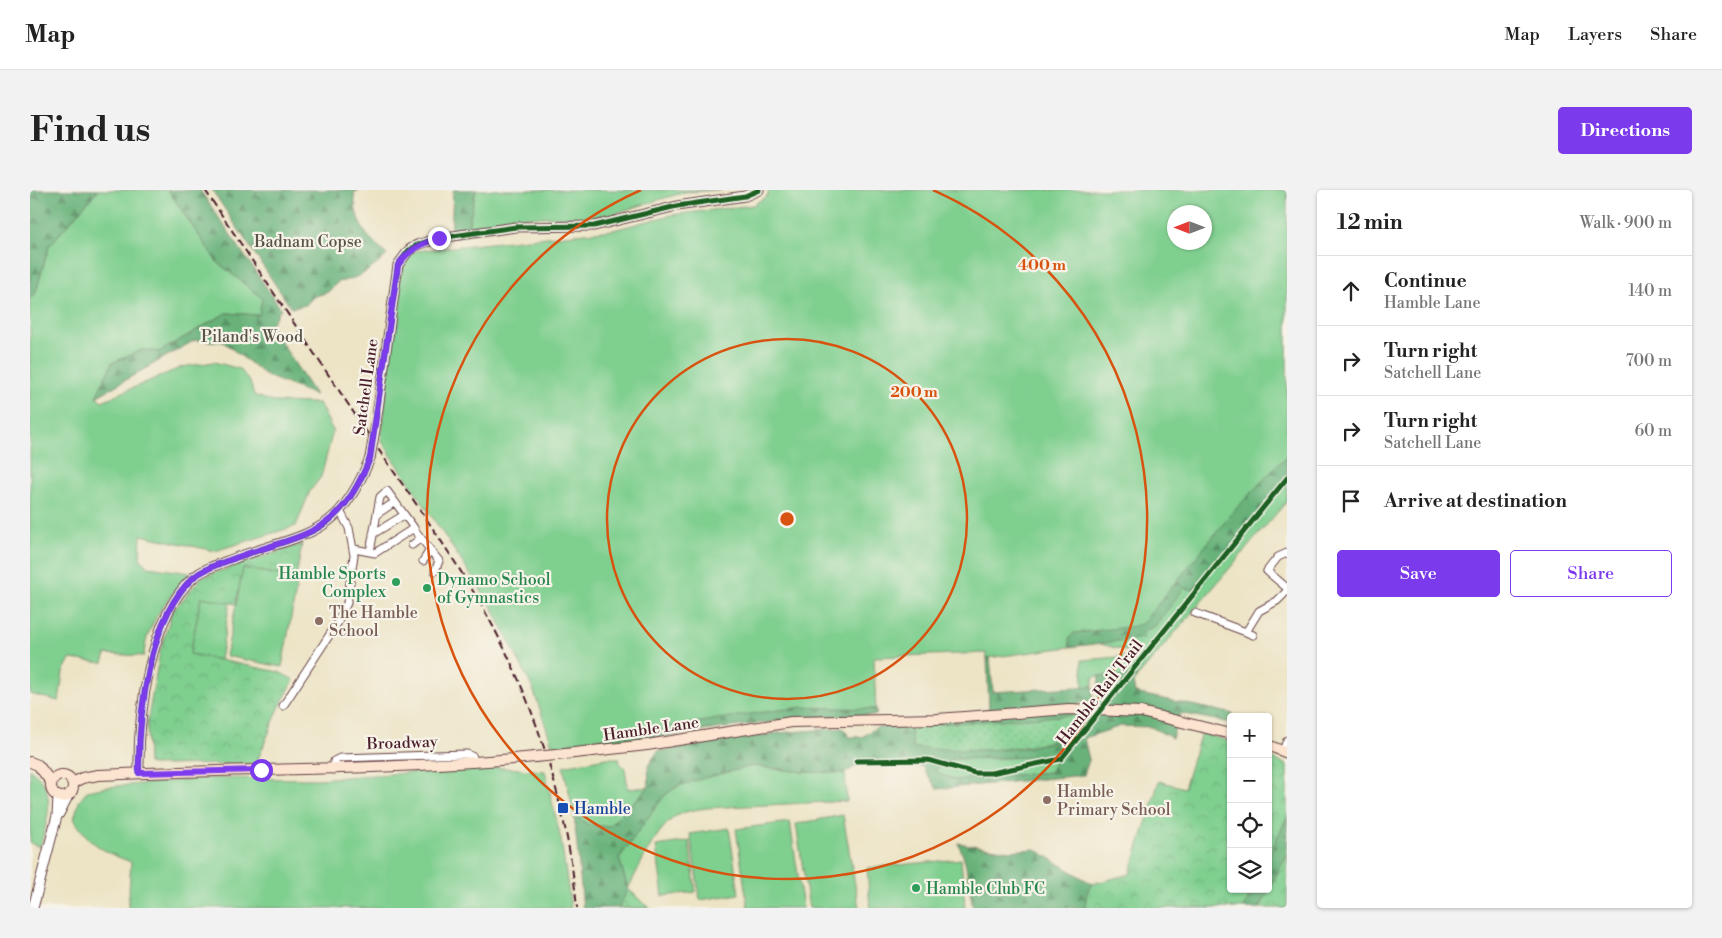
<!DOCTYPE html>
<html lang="en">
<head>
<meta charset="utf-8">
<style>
  body { margin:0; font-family:"Libre Bodoni",serif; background:#f2f2f2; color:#222 }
  .controls { position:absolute; right:15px; bottom:15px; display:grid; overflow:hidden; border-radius:5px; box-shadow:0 1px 4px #0004 }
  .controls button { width:45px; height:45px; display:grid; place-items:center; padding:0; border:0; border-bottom:1px solid #e0e0e0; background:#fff; color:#222; font:25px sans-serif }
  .compass { position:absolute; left:1137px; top:15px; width:45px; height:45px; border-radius:50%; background:#fff; box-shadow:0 1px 4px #0004; rotate:270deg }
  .stop { position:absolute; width:15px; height:15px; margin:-11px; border:4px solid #7c3aed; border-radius:50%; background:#fff }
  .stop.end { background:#7c3aed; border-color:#fff; box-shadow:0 1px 5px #0008 }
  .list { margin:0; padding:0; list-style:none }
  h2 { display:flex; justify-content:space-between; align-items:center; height:65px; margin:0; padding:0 20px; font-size:21px }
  h2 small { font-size:16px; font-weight:400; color:#767676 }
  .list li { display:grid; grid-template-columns:32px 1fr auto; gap:15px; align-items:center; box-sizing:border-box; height:70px; padding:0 20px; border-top:1px solid #e0e0e0 }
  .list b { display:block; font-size:19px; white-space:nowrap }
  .list p { margin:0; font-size:16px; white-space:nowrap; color:#767676 }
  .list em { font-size:16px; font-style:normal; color:#767676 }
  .actions { display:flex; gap:10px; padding:15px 20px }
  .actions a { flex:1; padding:11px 0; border:1px solid #7c3aed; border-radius:5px; text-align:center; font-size:18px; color:#7c3aed }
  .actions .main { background:#7c3aed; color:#fff }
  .icon { flex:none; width:28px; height:28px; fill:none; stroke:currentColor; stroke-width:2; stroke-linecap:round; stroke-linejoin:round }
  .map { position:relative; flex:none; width:1257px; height:718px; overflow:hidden; border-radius:5px }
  header { display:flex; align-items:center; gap:30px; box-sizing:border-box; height:70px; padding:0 25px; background:#fff; border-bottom:1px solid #e0e0e0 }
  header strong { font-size:24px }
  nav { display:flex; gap:28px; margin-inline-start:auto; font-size:18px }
  .intro { display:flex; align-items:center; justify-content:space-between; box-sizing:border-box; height:120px; padding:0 30px }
  h1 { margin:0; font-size:35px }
  .button { padding:12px 22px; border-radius:5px; background:#7c3aed; color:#fff; font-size:18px; font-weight:700 }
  main { display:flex; gap:30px; padding:0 30px }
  aside { flex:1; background:#fff; border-radius:5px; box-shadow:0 1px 4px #0004 }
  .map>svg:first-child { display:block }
  .grass { fill:#7fcf8f; stroke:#64775d; fill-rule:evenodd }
  .forest { fill:url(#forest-firs); stroke:#586852; fill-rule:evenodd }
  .park { fill:url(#park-crowns); stroke:#64775d }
  .garden { fill:url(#garden-dots); stroke:#64775d }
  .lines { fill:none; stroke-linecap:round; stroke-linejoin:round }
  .minor-casing { stroke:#623d42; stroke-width:9 }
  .tertiary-casing { stroke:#623d42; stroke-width:11 }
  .secondary-casing { stroke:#623d42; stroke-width:12 }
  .minor { stroke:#fff; stroke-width:7 }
  .tertiary { stroke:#fff; stroke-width:9 }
  .secondary { stroke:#fce5d0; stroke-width:10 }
  .rail { stroke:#4a1f2b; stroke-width:2; stroke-dasharray:8 4; stroke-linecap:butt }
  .tertiary-bridge-casing { stroke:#623d42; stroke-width:11; stroke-linecap:butt }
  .secondary-bridge-casing { stroke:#623d42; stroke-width:12; stroke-linecap:butt }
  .tertiary-bridge { stroke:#fff; stroke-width:9 }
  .secondary-bridge { stroke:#fce5d0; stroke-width:10 }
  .cycleway-casing { stroke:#f7f3e8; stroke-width:8 }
  .cycleway { stroke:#1b5e20; stroke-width:5 }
  .route { stroke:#7c3aed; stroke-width:6 }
  .ring { fill:none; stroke:#d8530f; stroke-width:2.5 }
  .leisure-dot { fill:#2e9e5b; stroke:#f7f3e8; stroke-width:2 }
  .education-dot { fill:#8d6e63; stroke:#f7f3e8; stroke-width:2 }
  .transit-dot { fill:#1a4fb4; stroke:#f7f3e8; stroke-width:2 }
  .labels { text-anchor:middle; stroke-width:4.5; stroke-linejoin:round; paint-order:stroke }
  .park-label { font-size:16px; fill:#5a5449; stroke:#f7f3e8 }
  .street-label { font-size:16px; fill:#4a1f2b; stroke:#f7f3e8 }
  .leisure-label { font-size:16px; fill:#27864d; stroke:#f7f3e8; text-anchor:start }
  .education-label { font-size:16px; fill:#785e54; stroke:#f7f3e8; text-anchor:start }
  .transit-label { font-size:16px; fill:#164399; stroke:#f7f3e8; text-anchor:start }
  .centre { fill:#d8530f; stroke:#f7f3e8; stroke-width:2.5 }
  .ring-label { font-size:15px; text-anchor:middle; font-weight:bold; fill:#d8530f; stroke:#f7f3e8; stroke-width:4.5; stroke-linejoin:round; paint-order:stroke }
</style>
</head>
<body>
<header>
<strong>Map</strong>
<nav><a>Map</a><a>Layers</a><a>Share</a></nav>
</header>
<div class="intro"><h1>Find us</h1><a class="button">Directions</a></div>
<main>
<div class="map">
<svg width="1257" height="718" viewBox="0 0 1257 718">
  <defs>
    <pattern id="forest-firs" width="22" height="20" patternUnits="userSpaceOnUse" patternTransform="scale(1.25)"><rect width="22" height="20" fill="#67b27a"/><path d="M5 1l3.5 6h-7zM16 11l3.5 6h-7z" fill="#579064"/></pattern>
    <pattern id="park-crowns" width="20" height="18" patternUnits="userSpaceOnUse" patternTransform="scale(1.25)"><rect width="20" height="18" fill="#7fcf8f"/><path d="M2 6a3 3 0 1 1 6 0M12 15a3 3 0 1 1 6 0" fill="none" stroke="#6fb17c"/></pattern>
    <pattern id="garden-dots" width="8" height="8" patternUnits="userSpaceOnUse" patternTransform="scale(1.25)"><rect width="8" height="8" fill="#7fcf8f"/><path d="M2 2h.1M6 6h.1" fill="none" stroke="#6fb17c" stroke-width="1.8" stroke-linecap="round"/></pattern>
  </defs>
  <rect width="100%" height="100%" fill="#f7f3e8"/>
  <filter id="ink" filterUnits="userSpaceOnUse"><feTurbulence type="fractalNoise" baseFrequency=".02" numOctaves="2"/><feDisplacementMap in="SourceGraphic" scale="10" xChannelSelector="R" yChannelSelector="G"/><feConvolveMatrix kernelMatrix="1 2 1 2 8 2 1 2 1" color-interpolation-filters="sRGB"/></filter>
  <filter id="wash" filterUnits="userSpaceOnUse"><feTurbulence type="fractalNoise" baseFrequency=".0096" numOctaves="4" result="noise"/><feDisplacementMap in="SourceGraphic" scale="20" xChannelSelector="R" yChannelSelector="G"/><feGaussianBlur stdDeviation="1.12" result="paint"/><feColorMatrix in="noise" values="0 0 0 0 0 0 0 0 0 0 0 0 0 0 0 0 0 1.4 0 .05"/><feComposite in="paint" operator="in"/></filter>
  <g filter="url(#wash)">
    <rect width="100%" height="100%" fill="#ede4c6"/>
    <path class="grass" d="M68,0h70l49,72 46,36 -4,17 -33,-2 -67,39 -17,-2 -30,13 -15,34 5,4 80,-34 32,-5 26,7 10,13 4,13 19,7 46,1 14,28 -12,46 -11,14 -14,35 -81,25 -74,-16 -1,23 8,9 42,6c-20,23 -45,51 -46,83l-38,-2 -3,9 -33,-4 -7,13 -4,29 -29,-7v-396l5,-3 14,-49z
      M446,0h246l-37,2 -82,25h-89l-46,10z
      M739,0h518v287l-4,5 4,-3v22l-149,175h-41l-4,2v8l-10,1 -1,-27 60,-5 -71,-19 -1,11 -83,11 -1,-5 -112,4 2,58c-108,1 -215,25 -322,35l-21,-61 -41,-82 -111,-167 20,-174 7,-10 8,-5 197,-21 58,-15 82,-10 14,-9zM1144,22h30v30h-30z
      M213,378l55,11 -16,88 -56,-11z
      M171,407l29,5 -10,58 -30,-6z
      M1009,567l17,1 -5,14 -95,8 -19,-7 -1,-5 17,-9z
      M576,568h13l1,5 5,5 3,21 21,-2 -41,40 -21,-3 -13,-10 -11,-48z
      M722,576l50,6 43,1 2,28 -141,7c-11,2 -25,3 -34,11 -20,17 -32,47 -44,70l-9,-30c13,-19 35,-56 51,-68 20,-14 58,-19 82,-25z
      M461,577l54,4 16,69 10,68h-443l3,-46c-27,-10 -41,-17 -57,-43l5,-17 8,-11 20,-4 100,-9 111,1z
      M0,579c28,20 18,49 10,78l-10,-4z
      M813,625l16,93h-50l-13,-84z
      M760,632l13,86h-55l-12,-79z
      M699,638l10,66 -39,6 -10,-66z
      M659,651l7,51 -33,4 -7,-50z
      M931,669l4,49h-95l-3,-40z"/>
    <path class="forest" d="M0,0h68l-49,56 -14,49 -5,3z
      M138,0h32l81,119 -11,16 45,70 -48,-19 -44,-34 -28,-2 -99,57 16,-34 30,-13 17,2 67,-39 33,2 3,-17 -45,-36z
      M182,0h147l-5,3c2,32 10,41 33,62 -12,13 -31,25 -49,27l-10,10 -15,5 -7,8 -15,3z
      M423,0h23l-10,45h-15z
      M1257,265v23l-94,112 -9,-2 -29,38 -12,6v6l-73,9 -1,-9 5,-5 55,-6 13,-3 91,-112z
      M960,467l3,35 100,-6v14l-13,3 -4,3 22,3 1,-33h39l-5,6 2,11 99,21 -3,3v4l-5,1 -46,-9 -8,25 -21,-11 -30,-1 -37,12 5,22 -5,15 -147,14 -15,-23 -63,-2 -14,9 -43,-1 -50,-6 -55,14 -21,7 -12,9 -45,62 9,31 21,19h-66l-9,-94 13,10 21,3 41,-40 -1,-21 10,-15 119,-18 66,-5 7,9h12l15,-10h15l97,-17 -2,-52zM1059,524c-4,5 -8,11 -12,15 -34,28 -121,20 -164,19l-3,-22zM1009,567l17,1 -5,14 -95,8 -19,-7 -1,-4 17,-10z
      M774,517l72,2v6c-105,1 -208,24 -312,34l2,-4 6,-2c78,-10 154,-28 232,-36z
      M1257,627v37l-27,54h-16l9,-19h15v-32z
      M928,653l51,8 26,-2 57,35 -5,8 -2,16h-112l-8,-47z"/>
    <path class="park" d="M272,354l-6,34 -53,-10 -7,36 -35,-7 -11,57 89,18 15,8 -15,28 -23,56 -104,1 -4,-2 -1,-40 13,-71 12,-40 30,-35z
      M1171,543l30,9v147h22l-9,19h-159l2,-16 5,-8 38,-10 29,-93 25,7z
      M1238,567l19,8v52l-19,40z
      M1257,664v54h-27z
      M598,699l21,19h-30z"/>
    <path class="garden" d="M1060,524c-4,5 -8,10 -13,14 -34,29 -121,21 -164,20l-3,-22z"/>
  </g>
  <g filter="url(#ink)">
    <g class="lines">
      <defs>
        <path id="minor" d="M347,324l18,-12
          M383,338l26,33 -4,10
          M343,344l31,-19
          M382,355l9,-7
          M324,359l21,4 39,-25 -27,-37 -7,6 -10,55
          M1257,363l-9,4 -11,14 20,17
          M393,371l7,-11
          M1165,423l51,19 13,-21 18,-10 10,-10
          M1216,442l7,3
          M253,516l55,-84 9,-19 7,-48 -5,-27 -9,-17
          M1253,561l4,-11
          M304,580v-9l6,-3 127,-4 6,3v6"/>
        <path id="tertiary" d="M346,233l22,-158 11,-15 8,-5 22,-7 77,-11 78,-1 83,-20 68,-10 14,-6
          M109,583c-1,-57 10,-157 55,-196 12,-10 29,-14 44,-20 71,-25 101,-21 132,-99
          M29,624l10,-20
          M3,718l24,-92 1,-19"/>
        <path id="secondary" d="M1238,555l19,8
          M526,565l91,-10 144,-23 146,-3 132,-10 72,3 90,22
          M0,572l8,3 13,17
          M21 596a11 11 0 1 1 22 0a11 11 0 1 1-22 0Z
          M43,593l9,-5 16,-3c146,-7 292,-4 437,-18"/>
      </defs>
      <use href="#minor" class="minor-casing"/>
      <use href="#tertiary" class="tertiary-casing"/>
      <use href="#secondary" class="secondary-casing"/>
      <use href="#minor" class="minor"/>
      <use href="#tertiary" class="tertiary"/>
      <use href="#secondary" class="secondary"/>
      <path class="rail" d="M175,0c56,84 113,169 169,253 37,54 76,108 109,165 52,92 84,195 94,300"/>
      <defs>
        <path id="tertiary-bridge" d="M340,268l6,-35"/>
        <path id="secondary-bridge" d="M505,567l21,-2"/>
      </defs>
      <use href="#tertiary-bridge" class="tertiary-bridge-casing"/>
      <use href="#secondary-bridge" class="secondary-bridge-casing"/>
      <use href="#tertiary-bridge" class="tertiary-bridge"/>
      <use href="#secondary-bridge" class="secondary-bridge"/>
      <defs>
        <path id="cycleway" d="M826,571l72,-1 47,13h16l70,-14 226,-281
          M109,583c-1,-57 10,-157 55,-196 12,-10 29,-14 44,-20 71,-25 101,-21 132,-99l28,-193 11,-15 8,-5 22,-7 77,-11 78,-1 83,-20 68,-10 14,-6"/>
      </defs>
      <use href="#cycleway" class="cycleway-casing"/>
      <use href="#cycleway" class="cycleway"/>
    </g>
  </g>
  <g class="lines" filter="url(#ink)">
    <path class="route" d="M231,580l-122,3c-1,-57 10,-157 55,-196 12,-10 29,-14 44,-20 70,-25 101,-21 132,-99l28,-193c12,-16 22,-21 41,-27"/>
  </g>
  <g class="ring">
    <circle cx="757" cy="329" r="180"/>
    <path d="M903 0A360 360 0 1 1 611 0"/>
  </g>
  <g class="leisure-dot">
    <circle cx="366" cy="392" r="5"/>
    <circle cx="397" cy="398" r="5"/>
    <circle cx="886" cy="698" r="5"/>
  </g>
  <g class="education-dot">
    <circle cx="289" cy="431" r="5"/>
    <circle cx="1017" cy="610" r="5"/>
  </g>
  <rect class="transit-dot" x="527" y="612" width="12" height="12" rx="2.5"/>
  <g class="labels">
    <g class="park-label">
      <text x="278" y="57">Badnam Copse</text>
      <text x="222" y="152">Piland's Wood</text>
    </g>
    <g class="street-label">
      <text transform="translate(335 197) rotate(-82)" y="6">Satchell Lane</text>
      <text transform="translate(1069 502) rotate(-52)" y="6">Hamble Rail Trail</text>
      <text transform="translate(621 538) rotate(-8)" y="6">Hamble Lane</text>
      <text transform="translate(372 552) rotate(-2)" y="6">Broadway</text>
    </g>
    <g class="leisure-label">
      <text x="356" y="389" text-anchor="end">Hamble Sports<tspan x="356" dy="18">Complex</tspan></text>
      <text x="407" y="395">Dynamo School<tspan x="407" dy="18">of Gymnastics</tspan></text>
      <text x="896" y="704">Hamble Club FC</text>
    </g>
    <g class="education-label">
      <text x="299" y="428">The Hamble<tspan x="299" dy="18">School</tspan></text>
      <text x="1027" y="607">Hamble<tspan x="1027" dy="18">Primary School</tspan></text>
    </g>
    <g class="transit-label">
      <text x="544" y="624">Hamble</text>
    </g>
  </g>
  <circle cx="757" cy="329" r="8" class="centre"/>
  <g class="ring-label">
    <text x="1012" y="80">400 m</text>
    <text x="884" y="207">200 m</text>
  </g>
</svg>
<div class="controls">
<button>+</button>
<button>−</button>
<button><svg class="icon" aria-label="locate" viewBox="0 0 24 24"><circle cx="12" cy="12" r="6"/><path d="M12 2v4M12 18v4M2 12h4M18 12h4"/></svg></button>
<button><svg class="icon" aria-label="layers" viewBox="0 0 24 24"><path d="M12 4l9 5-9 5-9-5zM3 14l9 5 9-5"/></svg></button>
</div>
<svg class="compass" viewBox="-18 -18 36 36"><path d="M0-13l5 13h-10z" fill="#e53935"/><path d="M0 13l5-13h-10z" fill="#767676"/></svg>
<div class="stop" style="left:231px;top:580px"></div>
<div class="stop end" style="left:409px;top:48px"></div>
</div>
<aside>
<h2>12 min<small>Walk · 900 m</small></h2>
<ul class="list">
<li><svg class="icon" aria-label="ahead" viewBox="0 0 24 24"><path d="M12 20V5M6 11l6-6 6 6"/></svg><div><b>Continue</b><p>Hamble Lane</p></div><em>140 m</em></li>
<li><svg class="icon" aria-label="right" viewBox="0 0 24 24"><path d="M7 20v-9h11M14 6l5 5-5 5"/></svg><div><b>Turn right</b><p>Satchell Lane</p></div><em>700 m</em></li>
<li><svg class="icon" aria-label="right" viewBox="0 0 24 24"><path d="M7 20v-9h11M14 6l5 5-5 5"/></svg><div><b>Turn right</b><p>Satchell Lane</p></div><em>60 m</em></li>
<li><svg class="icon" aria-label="arrive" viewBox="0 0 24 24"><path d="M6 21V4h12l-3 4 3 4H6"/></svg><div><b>Arrive at destination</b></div></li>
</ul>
<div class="actions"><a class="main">Save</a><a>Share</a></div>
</aside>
</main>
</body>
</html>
